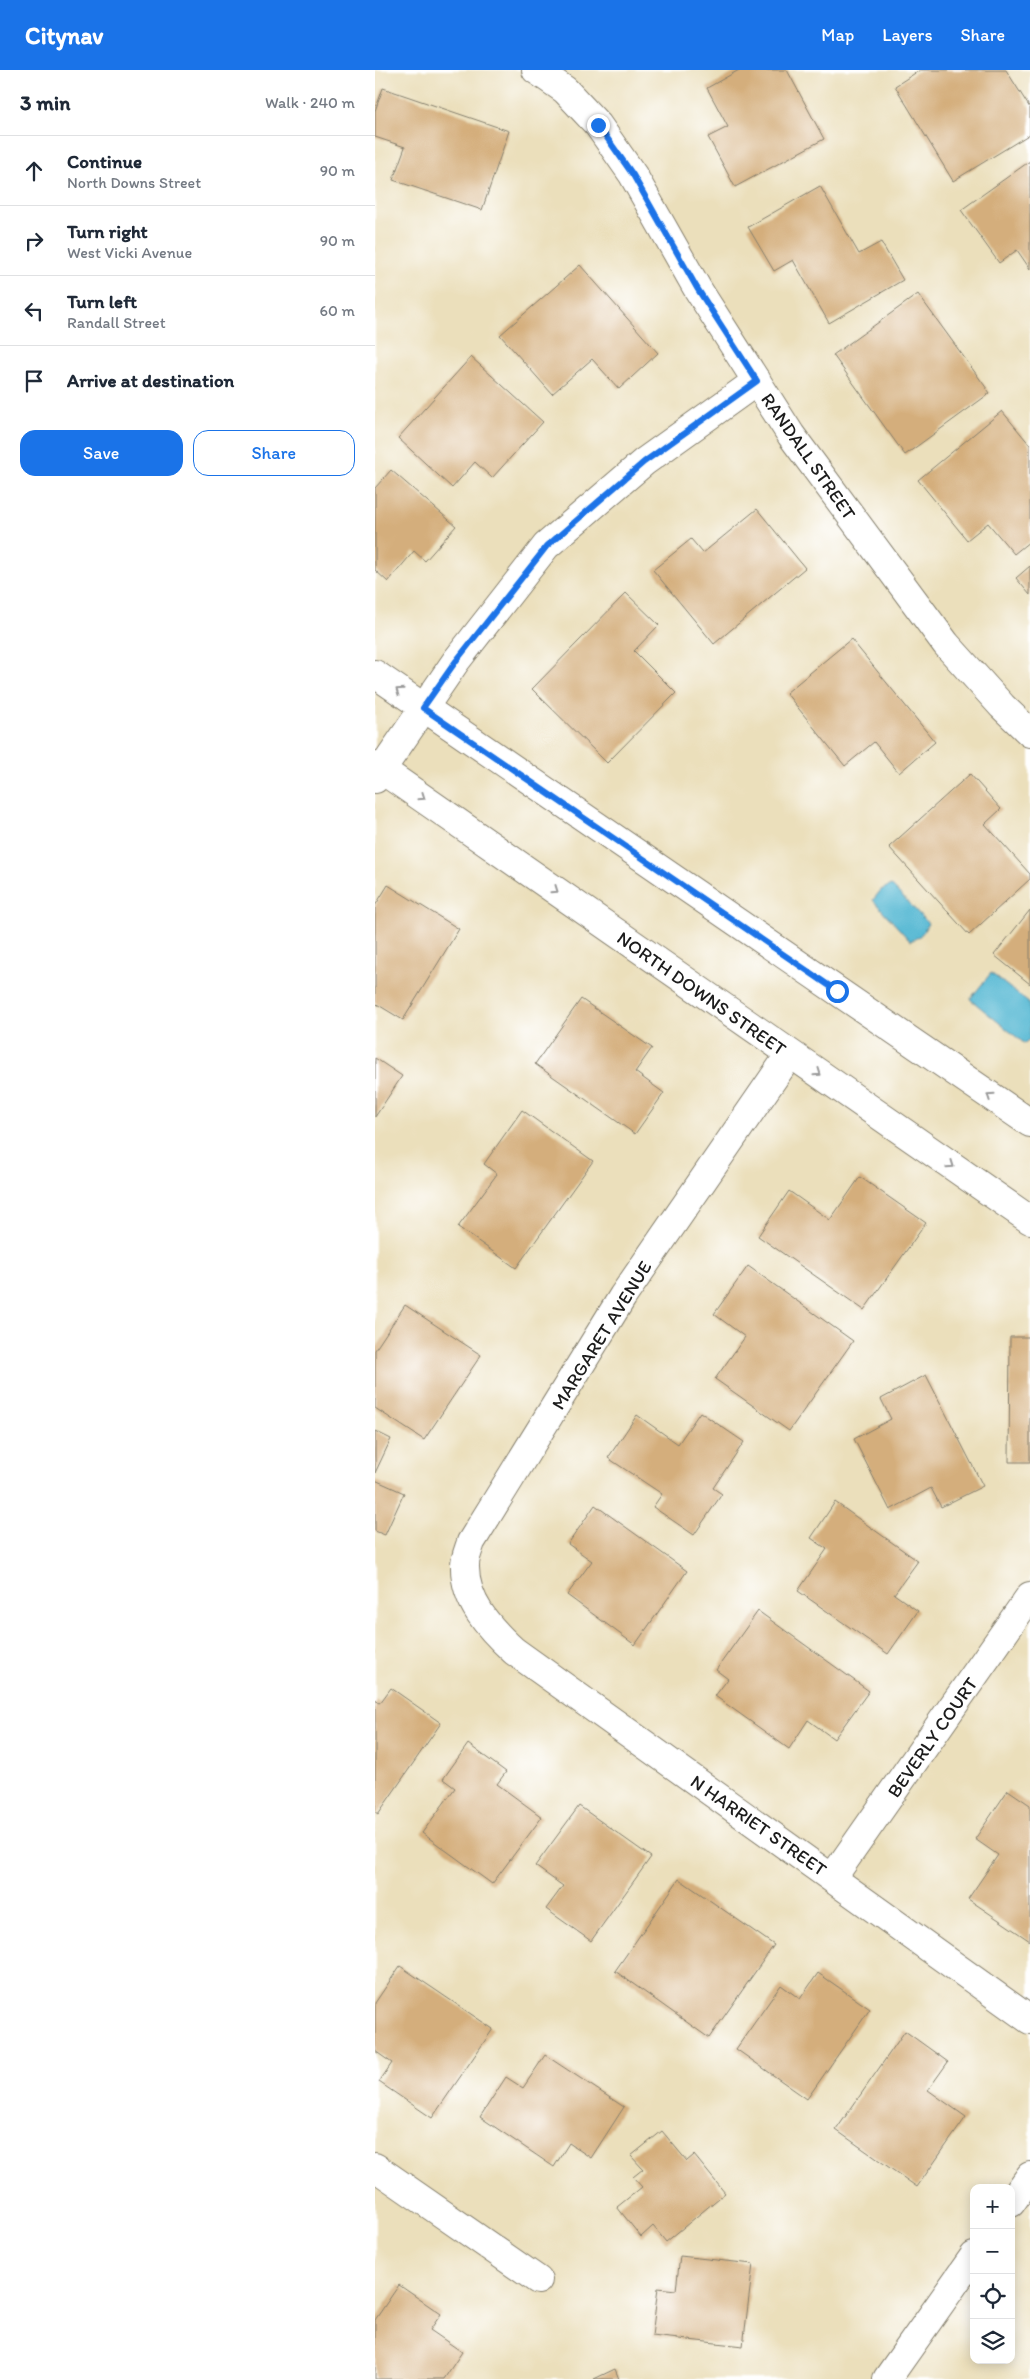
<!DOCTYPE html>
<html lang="en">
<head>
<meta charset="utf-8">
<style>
  body { margin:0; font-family:Itim,sans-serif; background:#f2f2f3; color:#1f2937 }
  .controls { position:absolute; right:15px; bottom:15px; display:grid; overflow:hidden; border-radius:10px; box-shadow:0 2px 12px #0003 }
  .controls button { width:45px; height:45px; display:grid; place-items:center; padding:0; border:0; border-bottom:1px solid #e0e1e3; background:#fff; color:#1f2937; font:25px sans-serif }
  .stop { position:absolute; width:15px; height:15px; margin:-11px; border:4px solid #1a73e8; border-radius:50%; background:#fff }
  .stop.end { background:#1a73e8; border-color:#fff; box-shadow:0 1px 5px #0008 }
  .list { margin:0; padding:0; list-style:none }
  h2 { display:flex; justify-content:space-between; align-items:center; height:65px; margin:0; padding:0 20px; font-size:21px }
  h2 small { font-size:16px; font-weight:400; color:#747a83 }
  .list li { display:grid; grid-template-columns:32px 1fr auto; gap:15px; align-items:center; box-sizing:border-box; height:70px; padding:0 20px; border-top:1px solid #e0e1e3 }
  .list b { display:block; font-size:19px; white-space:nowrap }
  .list p { margin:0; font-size:16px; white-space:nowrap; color:#747a83 }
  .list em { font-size:16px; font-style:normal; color:#747a83 }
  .actions { display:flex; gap:10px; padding:15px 20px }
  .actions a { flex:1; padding:11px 0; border:1px solid #1a73e8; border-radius:15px; text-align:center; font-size:18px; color:#1a73e8 }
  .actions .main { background:#1a73e8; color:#fff }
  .icon { flex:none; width:28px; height:28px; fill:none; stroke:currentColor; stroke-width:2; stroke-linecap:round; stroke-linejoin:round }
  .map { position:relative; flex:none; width:655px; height:2309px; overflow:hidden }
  header { display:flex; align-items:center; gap:30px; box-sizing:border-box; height:70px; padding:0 25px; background:#1a73e8; color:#fff }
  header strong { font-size:24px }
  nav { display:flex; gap:28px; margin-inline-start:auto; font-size:18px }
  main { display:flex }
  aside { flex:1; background:#fff }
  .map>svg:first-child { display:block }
  .water { fill:#55b8d3; stroke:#386a78 }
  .building { fill:#d4ae7b }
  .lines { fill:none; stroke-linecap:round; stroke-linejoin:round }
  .street-casing { stroke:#847e6c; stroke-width:30 }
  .secondary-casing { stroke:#847e6c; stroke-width:30 }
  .street { stroke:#fff; stroke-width:28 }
  .secondary { stroke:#fff; stroke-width:28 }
  .oneway { stroke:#999 }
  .route { stroke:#1a73e8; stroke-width:6 }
  .labels { text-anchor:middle; stroke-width:4; stroke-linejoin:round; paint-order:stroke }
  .street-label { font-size:19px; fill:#1c1c1c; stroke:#fff }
</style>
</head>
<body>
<header>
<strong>Citynav</strong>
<nav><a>Map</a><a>Layers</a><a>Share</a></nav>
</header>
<main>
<aside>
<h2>3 min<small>Walk · 240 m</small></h2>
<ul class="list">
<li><svg class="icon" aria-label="ahead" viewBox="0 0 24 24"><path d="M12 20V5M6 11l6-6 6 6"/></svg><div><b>Continue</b><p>North Downs Street</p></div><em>90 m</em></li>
<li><svg class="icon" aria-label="right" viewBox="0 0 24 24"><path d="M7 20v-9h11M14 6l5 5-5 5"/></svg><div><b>Turn right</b><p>West Vicki Avenue</p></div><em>90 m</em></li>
<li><svg class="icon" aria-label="left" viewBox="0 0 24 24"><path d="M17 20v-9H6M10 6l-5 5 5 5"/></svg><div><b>Turn left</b><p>Randall Street</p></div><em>60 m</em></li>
<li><svg class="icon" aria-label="arrive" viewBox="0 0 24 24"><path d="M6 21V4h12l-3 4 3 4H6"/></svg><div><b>Arrive at destination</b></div></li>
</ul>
<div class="actions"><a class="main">Save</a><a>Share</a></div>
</aside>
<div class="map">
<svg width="655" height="2309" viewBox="0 0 655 2309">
  <rect width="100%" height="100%" fill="#fff"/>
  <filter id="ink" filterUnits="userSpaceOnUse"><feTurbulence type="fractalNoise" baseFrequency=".02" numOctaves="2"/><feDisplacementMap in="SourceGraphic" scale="10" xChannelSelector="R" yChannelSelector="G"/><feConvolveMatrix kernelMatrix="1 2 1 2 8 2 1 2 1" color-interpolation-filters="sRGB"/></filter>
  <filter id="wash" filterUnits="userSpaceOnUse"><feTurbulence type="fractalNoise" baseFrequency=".0096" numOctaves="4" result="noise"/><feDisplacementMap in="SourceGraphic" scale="20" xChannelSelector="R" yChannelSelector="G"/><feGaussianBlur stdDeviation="1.12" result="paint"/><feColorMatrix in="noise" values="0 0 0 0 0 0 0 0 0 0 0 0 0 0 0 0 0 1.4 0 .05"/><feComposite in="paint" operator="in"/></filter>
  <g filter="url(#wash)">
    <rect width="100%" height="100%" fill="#ebdfbb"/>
    <path class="water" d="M516,815l37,38c-4,9 -8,15 -18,18l-37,-41 8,-10z
      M616,903l39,31v35l-5,5 -55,-45z"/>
    <g id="blocks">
      <path class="building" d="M364,0h48l37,69 -89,48 -27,-50 20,-10 -21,-39z
        M545,0h86l24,38v26l-77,47 -58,-95z
        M8,18l126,43 -27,79 -89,-30 12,-33 -30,-10v-26z
        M655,91v108l-13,-19 -18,13 -38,-53z
        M445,116l39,68 22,-12 22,38 -74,43 -36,-63 -19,11 -26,-44z
        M205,195l78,88 -39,36 -27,-30 -40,35 -52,-59z
        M543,224l72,99 -85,62 -72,-100z
        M96,287l72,65 -51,56 -17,-16 -23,26 -54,-50z
        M627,341l28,34v96l-16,13 -26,-31 -21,17 -49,-60z
        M16,400l65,56 -31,35 -11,-10 -26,31 -13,-12v-82z
        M382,439l48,59 -91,76 -61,-74 38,-31 12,14z
        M655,496v29l-14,-17z
        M251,523l33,32 -25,26 42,42 -69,70 -75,-74z
        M476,569l84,103 -36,31 -25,-31 -29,24 -59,-73z
        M595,704l31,35 -16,15 45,50v5l-61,56 -80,-88z
        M13,815l71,44 -56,91 -28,-17v-97z
        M655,840v74l-36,-29z
        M206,929l71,49 -17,24 29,21 -29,41 -100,-70z
        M0,988l27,18 -27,41z
        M147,1040l71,51 -77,107 -58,-41 39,-53 -13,-10z
        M485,1107l66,46 -62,87 -106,-74 31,-45 41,29z
        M373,1196l105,75 -64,90 -74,-52 30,-42 -31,-23z
        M30,1235l76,50 -57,85 -49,-32v-58z
        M635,1267h20v125h-21z
        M551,1305l57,111 -42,21 -10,-19 -41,22 -36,-71 37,-20 -10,-20z
        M325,1342l44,30 -31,46 9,6 -28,41 -41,-28 9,-13 -54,-36 29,-43 41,29z
        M0,1361l16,8 -16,34z
        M0,1410l29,13 -19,42 -10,-4z
        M460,1432l83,59 -24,33 24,17 -30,43 -90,-63 29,-42 -16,-11z
        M220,1435l92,66 -52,74 -68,-50 25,-34 -24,-17z
        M383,1541l111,80 -35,48 -26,-19 -19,29 -74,-53 13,-17 -12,-9z
        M16,1618l50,35 -63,91 -3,-2v-112l5,3z
        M93,1674l38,28 -9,12 45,33 -50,67 -70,-51 33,-45 -12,-9z
        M633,1720l22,15v136l-62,-42 30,-44 -23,-16z
        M204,1736l72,51 -60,84 -45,-32 17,-23 -28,-20z
        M304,1809l95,66 -65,93 -94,-67z
        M25,1896l93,63 -61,89 -53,-36 13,-19 -17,-12v-48z
        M443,1903l52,36 -63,90 -71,-50 45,-64 19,14z
        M530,1961l43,31 -20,28 38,27 -49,70 -81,-57z
        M170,1985l79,52 -33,51 -22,-15 -15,24 -74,-50 26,-40 17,11z
        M287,2061l25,30 7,-6 31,38 -59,49 -13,-16 -12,11 -24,-30 25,-20 -9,-10 10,-8 -12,-13z
        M305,2186l73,8 -10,82 -91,-10 6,-48 18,2z
        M24,2215l42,29 -11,16 32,22 -18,27h-69v-59z
        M240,2299l4,10h-25z"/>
    </g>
  </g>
  <g filter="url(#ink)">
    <use href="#blocks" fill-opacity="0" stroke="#847e6c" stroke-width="1"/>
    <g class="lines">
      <defs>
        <path id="street" d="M161,0l29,20 33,35 35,50 64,113 94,147 155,209 56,62 28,27
          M0,709l81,-118 90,-115 98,-84 113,-81
          M415,984l-167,242 -152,246c-2,7 -6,15 -6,23 -1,36 24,63 49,86l516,369
          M458,1807l197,-281
          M0,2097l163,113"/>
        <path id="secondary" d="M0,604l655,449
          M0,695l655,455
          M636,2133l19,-27
          M512,2309l87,-123"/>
      </defs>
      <use href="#street" class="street-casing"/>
      <use href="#secondary" class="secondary-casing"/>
      <use href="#street" class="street"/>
      <use href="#secondary" class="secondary"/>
    </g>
    <defs><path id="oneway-chevron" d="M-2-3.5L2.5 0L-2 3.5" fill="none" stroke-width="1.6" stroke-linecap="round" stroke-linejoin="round" transform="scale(1.25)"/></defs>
    <g class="oneway">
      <use href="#oneway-chevron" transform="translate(24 621) rotate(-145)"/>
      <use href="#oneway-chevron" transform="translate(47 727) rotate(35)"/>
      <use href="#oneway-chevron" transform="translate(180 820) rotate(35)"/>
      <use href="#oneway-chevron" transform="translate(443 1003) rotate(35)"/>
      <use href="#oneway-chevron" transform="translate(615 1026) rotate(-146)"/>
      <use href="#oneway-chevron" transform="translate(576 1095) rotate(35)"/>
    </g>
  </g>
  <g class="lines" filter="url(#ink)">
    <path class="route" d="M223,55l35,50 64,113 60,93 -113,81 -97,84 -91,115 -33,47 414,283"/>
  </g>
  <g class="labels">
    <g class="street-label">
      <text transform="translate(434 386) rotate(55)" y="7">RANDALL STREET</text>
      <text transform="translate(327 923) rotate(35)" y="7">NORTH DOWNS STREET</text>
      <text transform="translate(226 1265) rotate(-58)" y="7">MARGARET AVENUE</text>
      <text transform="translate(557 1667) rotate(-55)" y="7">BEVERLY COURT</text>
      <text transform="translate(384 1755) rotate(35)" y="7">N HARRIET STREET</text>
    </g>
  </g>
</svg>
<div class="controls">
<button>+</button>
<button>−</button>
<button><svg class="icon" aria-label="locate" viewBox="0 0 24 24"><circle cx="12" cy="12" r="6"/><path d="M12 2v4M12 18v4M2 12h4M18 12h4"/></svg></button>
<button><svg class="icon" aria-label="layers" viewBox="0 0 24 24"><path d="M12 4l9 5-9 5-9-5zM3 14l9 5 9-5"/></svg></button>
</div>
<div class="stop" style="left:462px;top:921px"></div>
<div class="stop end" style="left:223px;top:55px"></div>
</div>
</main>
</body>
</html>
